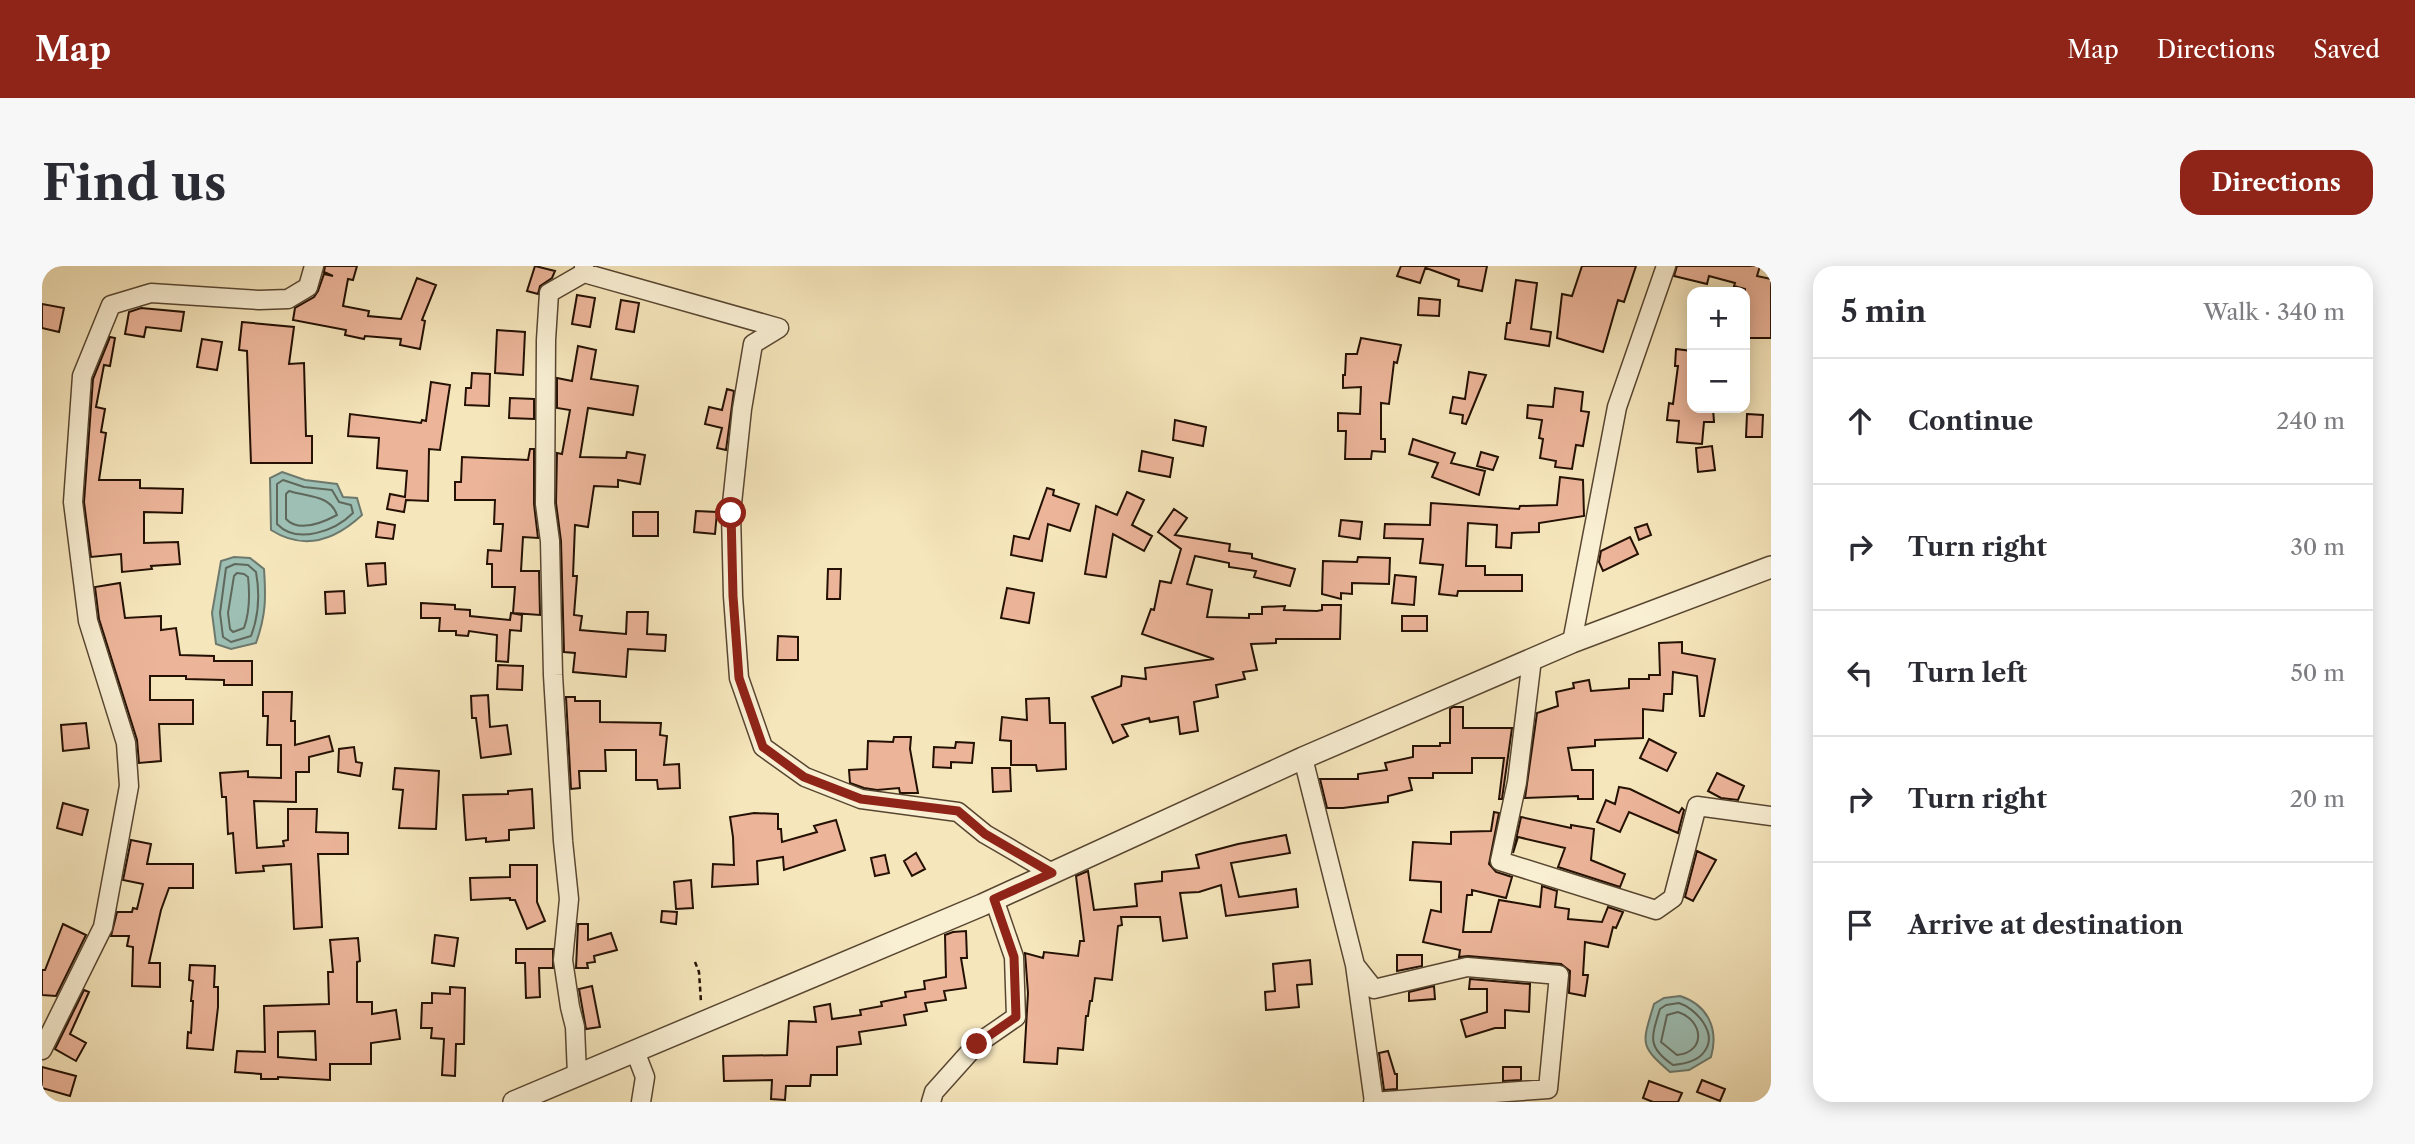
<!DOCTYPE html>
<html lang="en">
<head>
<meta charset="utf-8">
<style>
  body { margin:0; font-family:"Libre Caslon Text",serif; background:#f7f7f7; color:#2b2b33 }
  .controls { position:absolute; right:21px; top:21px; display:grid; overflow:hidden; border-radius:14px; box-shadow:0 4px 18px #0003 }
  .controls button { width:63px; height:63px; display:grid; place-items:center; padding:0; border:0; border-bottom:2px solid #e1e1e2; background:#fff; color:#2b2b33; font:35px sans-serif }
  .stop { position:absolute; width:21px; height:21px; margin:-16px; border:5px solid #8f2418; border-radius:50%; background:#fff }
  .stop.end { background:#8f2418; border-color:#fff; box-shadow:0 2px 7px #0008 }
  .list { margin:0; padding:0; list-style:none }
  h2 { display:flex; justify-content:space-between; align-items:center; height:91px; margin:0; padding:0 28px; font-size:30px }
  h2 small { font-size:23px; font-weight:400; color:#7c7c81 }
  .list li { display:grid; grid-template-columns:46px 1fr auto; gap:21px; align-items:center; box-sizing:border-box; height:126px; padding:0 28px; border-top:2px solid #e1e1e2 }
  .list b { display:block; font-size:26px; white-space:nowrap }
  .list em { font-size:23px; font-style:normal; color:#7c7c81 }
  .icon { flex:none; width:38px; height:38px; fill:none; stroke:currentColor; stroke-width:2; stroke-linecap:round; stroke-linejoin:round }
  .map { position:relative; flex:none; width:1729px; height:836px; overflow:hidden; border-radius:21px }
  header { display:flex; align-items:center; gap:42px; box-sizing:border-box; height:98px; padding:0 35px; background:#8f2418; color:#fff }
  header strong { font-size:33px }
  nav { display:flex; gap:38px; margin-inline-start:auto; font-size:24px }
  .intro { display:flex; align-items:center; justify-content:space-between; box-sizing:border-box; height:168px; padding:0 42px }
  h1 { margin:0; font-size:49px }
  .button { padding:18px 32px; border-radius:21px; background:#8f2418; color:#fff; font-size:24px; font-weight:700 }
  main { display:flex; gap:42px; padding:0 42px }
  aside { flex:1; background:#fff; border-radius:21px; box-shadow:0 4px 18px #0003 }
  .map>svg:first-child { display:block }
  .water { fill:#9dbfb4; stroke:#6d796d; stroke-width:2 }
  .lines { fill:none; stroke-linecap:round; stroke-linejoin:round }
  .shore { stroke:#60685c; stroke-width:2 }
  .building { fill:#ecb59a; stroke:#241103; stroke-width:2; fill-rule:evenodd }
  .minor-casing { stroke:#584631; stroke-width:21 }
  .tertiary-casing { stroke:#584631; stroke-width:24 }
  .path { stroke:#241103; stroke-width:2.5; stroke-dasharray:5 3.5; stroke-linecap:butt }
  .minor { stroke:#f9efd3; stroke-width:18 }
  .tertiary { stroke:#f9efd3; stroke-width:21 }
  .route { stroke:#8f2418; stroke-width:9 }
</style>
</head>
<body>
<header>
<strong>Map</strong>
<nav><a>Map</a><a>Directions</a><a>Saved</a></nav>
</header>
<div class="intro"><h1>Find us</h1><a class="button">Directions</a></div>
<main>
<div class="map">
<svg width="1729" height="836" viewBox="0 0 1729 836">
  <rect width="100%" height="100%" fill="#f6e6bc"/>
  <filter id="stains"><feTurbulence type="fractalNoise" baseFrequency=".00286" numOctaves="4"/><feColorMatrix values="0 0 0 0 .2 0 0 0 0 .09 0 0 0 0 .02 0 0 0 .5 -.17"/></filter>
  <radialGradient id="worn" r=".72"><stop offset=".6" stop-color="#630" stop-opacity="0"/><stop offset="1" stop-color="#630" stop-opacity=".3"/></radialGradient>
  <path class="water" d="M240,206l23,8 32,4 6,13 14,1 5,17c-28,26 -58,36 -91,15l-1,-52z
    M192,291l16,1 14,11c2,29 2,46 -8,74l-25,6 -15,-5 -4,-31 9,-52z
    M1638,730c28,9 39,33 31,61l-22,13 -19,2c-31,-27 -28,-28 -16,-68l10,-6z"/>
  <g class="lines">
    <path class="shore" d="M241,214l21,7 28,3 7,12 12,3 2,8c-18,18 -56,32 -76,11v-40z
      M247,225c19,6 41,4 48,24 -15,8 -38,18 -51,4v-25z
      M193,298l13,1 8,7c4,22 3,43 -5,64l-20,6 -8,-5 -3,-24 6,-45z
      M195,307l7,1 4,3c2,18 2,34 -4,51l-11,4 -3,-3 -2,-16 6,-37z
      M1637,737c16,5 40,30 25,49 -6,9 -21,12 -31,13 -26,-18 -22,-27 -13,-56l6,-4z
      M1636,746c25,8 29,40 -1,43l-16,-13 6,-27z"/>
  </g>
  <path class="building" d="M283,0h32l-4,14 -5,-1 -5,27 26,5 -1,5 33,3 16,-41 19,7 -14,35 3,1 -5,28 -20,-4 1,-6 -36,-3 -1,3 -19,-4 1,-5 -53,-10 2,-12 19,-11 4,-6 6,-17 9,2 -9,-4z
    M493,0l20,5 -3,7 -12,8 -2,8 -11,-3z
    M1359,0h25l-6,17 -23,-7z
    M1384,0h61l-5,25 -24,-5 1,-6 -33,-12z
    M1540,0h54l-12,36 -6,-2 -15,52 -46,-14 5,-44 10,2z
    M1635,0h83l-3,10 14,3v59h-26v-49l-11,-3 1,-3 -26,-7 -2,8 -33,-8z
    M1474,14l21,3 -6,46 20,3 -2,14 -44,-7 2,-16h3z
    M535,29l18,3 -5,29 -18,-3z
    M1377,32l21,2 -1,16 -21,-1z
    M579,34l18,3 -5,29 -18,-3z
    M0,38l22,4 -5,24 -17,-4z
    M99,42l43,4 -3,19 -35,-4 -2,10 -19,-3 4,-22z
    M200,56l52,5 -5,37 15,-1 2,73h6v27h-61l-4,-112 -8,-1z
    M455,64l28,2 -2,43 -28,-2z
    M68,71l5,1 -5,28 -6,-1 -8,42 9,2 -4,23 5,1 -7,47h41v8l43,1 -1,24 -38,-1v31l34,-1 2,22 -29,2 1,3 -30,3 -1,-18 -30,3 -7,-55 9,-123z
    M1319,72l40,7 -4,18 -3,-1 -5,42 -8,-1v36h4v13l-13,-1 -1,8h-26l1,-28h-8v-18l22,1 1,-27 -18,1v-13h2l1,-21h11z
    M160,73l20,3 -5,28 -20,-3z
    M536,80l18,4 -5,29 47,7 -5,29 -45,-7 -8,49 46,1 1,-6 18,3 -5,29 -22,-4v7l-24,-1 -6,41 -13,-2 -2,51h4l-3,39 8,1 -2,14 46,4 1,-22h21l-1,22 19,1 -1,16 -37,-2 -2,28 -53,-5 2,-19 -11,-1 -3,-111 -5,-38 1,-50 5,1 8,-44 -13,-2v-30l15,3z
    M1634,83l16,2v57h21l1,14h-10l-2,22 -25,-2 2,-21 -12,-1 2,-17 4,1 5,-38h-3z
    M1427,106l17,3 -20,49 -4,-1 1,-8 -13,-2 3,-16 12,2z
    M430,107l18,1 -1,32 -24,-1 1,-17h5z
    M389,116l19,3 -10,65 -11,-1 -1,52 -22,-1 -2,12 -17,-3 3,-15 15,3 2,-26 -30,-3 2,-30 -31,-2 2,-22 71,9 1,-3 4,1z
    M1513,122l28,4 -2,19 8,1 -6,34 -7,-1 -4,24 -17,-2 1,-6 -16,-3 3,-19 -4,-1 3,-18 -15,-2 1,-13 25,2z
    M685,123l7,2 -8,59 -9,-2 5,-20 -17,-4 4,-17 13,3z
    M468,132l24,1v20l-25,-1z
    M1705,148l16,1 -1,22h-16z
    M1133,154l31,7 -3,19 -30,-6z
    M1371,173l42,14 -4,10 34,8 -6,24 -47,-18 6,-14 -29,-9z
    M1670,180l3,24 -17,2 -2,-24z
    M488,183h4v55l4,34 -15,-1 -2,34h18l1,44 -27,-2 2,-26h-23v-23h-5l1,-14 13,1 2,-27h-9l1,-24h-40v-18h6l1,-25 66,3z
    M1100,185l31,7 -3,19 -31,-6z
    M1439,186l17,5 -5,13 -16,-4z
    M1518,211l23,3 1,36 -45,7v9l-27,1 -1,15 -15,-1 1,-22 -29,-2 -2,43h19v9h37v16h-64l-1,5 -18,-2 4,-29 -23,-2 3,-24 -39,-1 1,-14 45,1 1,-22 88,6 1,-3 37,-1z
    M1005,222l7,2 -1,5 26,9 -9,27 -22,-7 -6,37 -31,-6 3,-19 15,3z
    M1085,226l17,8 -12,25 20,11 -8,15 -31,-17 -7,43 -21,-3 11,-68 21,9z
    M1132,243l13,9 -12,17 55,9 -1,7 23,3v4l43,11 -5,17 -36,-9 2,-6 -27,-4v-4l-34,-7 -8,28 25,6 -5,27 42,1v-4h13v-7l23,-1 -1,4 33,1 5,-1v-5h19l-1,34h-64v4l-25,1 6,26 -14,2 2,7 -29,6 2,12 -24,5 4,29 -18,3 -2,-17 -28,5 -1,-4 -27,7 6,11 -15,7 -21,-46 29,-11 1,-10 24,3 -1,-11 69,-9 -72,-25 9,-25 3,1 6,-29 11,2 10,-34 -23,-17z
    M654,245l21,1 -2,22 -21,-2z
    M591,246h25v24h-25z
    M1299,254l21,2 -2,17 -21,-3z
    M336,256l17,3 -2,14 -17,-2z
    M1605,258l4,11 -12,5 -4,-12z
    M1588,271l8,17 -35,17 -4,-9 2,-11z
    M1316,291l32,1 -1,26 -37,-1v11l-11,-1v6l-19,-5 1,-33 34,1z
    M343,297l1,21 -18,2 -2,-22z
    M786,303h13l-1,30h-13z
    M1353,309l21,2 -2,28 -22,-2z
    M78,317l5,35 36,-2v14l15,-2 4,27 34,1v5h38v24h-28v-5l-38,-1v-3h-36v24h43v24h-34l2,37 -22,2 -2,-23 -38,-121 -4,-32z
    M965,322l27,5 -5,30 -28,-5z
    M302,325l1,22 -19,1 -1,-22z
    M379,337l34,2v4l15,1v6l40,4 1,-7 11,2 -1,16 -11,-1 -2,32 -12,-1 1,-26 -28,-4 -1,5 -12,-1v-4h-17l1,-13h-19z
    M1360,350h25v15h-25z
    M736,370l20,1v23h-21z
    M1640,376v11l33,6 -11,57h-4l-3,-40 -24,-4 -1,22h-8l-1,17 -20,-2v29l-48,2v6l-27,2 4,22h21v29h-15v-3l-53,2 12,-85 21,-7 -2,-14 18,-4 -1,-5 16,-3 2,11 38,-3v-9h20v-4h11l-1,-32z
    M456,399l25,1 -1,24 -25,-1z
    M221,426h29l-1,29h4v24l34,-9 4,15 -24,6v15h-13v30l-42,-1 3,47 27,-2 -1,-5 5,-1v-31h29l-1,23 32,1v21h-30l4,73 -28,2 -3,-65 -28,2 1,5 -28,2 -3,-40 -5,1 -2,-37h-4l-2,-24 28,-2v6l33,1v-33h-14l1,-29h-5z
    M446,429l2,32 17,-2 4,29 -30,4 -5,-40h-4l-1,-22z
    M524,431h9v4h25v21l61,1 -1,12 7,1 -3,29 15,-1 1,24 -22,1 -1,-9h-21v-30h-31l1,21h-27l1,17 -9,1z
    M1007,432l1,25h15l1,46 -29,2 -1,-6h-25v-24l-11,-1 2,-23 25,3 -1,-21z
    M1411,441h10v21h49l-10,71h-3l5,-41h-32v15h-39v5h-24l3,12 -24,6v6l-45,6h-16l-7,-29h38v-5l29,-4 -2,-7 28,-6v-11h27v-3h10v-34z
    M44,457l3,25 -26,3 -2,-26z
    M852,471h17l-1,12 8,44h-18l-1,-5 -22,2 -13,-2 -14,-5 -1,-13 18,-1 1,-28 25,1z
    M1607,473l27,14 -9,18 -27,-13z
    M914,476l18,1 -2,20 -21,-1v6l-18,-1 1,-20 21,1z
    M312,481l2,15 6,1 -2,13 -22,-4 1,-23z
    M353,502l44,3 -3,58 -37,-1 4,-38 -10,-1z
    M950,502h18l1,23 -18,1z
    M1675,507l27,13 -6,14 -17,-2 -13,-7z
    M1577,521l11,2 49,24 3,-5 2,2 -6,23 -49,-21 -9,20 -23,-10 9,-22 9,4z
    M490,523l2,39 -25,2v10l-23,2v-4l-20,2 -3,-45 45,-1v-3z
    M21,537l25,7 -6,25 -25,-7z
    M1452,546l5,1 -10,51 7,8 16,5 -6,21 -34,-8v5h-5l-4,37h28l8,-32 41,7 2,-21 15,5 -2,16 14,2 -1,10 34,3 6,-15 15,5 -7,16 -3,-1 -5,20 -23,-5 -2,33h5l-3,21 -16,-3 1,-22 -9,-7 -93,-8 -9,1 1,-7 -37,-8 8,-32 10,2v-30l-31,-2 3,-38 38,2v-12l40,-1z
    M712,547l24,1v15h3l1,13 35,-10 -3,-6 22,-6 9,30 -61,20 -1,-13 -26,4 1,23 -46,3 1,-23 21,1 -1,-28 -3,-20z
    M1479,551l50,11v-3l23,4 -3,31 34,14 -5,13 -62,-20 7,-19 -47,-11 -5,16z
    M1244,569l4,18 -59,10 8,34 57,-8 2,18 -72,9 -5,-31 -22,7 -19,1 7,45 -24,3 -3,-24h-39l1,8 -4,1 -6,54 -17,-2 -3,23h-2l-2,15h-2l-3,34 -25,-2 -1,16 -33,-2 4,-69 -3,-40 18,5 1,-6 34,4 2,-15h4l-8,-65 12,-5 6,39 43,-4 -2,-22 27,-3v-9l37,-4 -3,-13 42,-11z
    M89,574l20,4 -4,20h46v24h-24l-8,22 -12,53h11v24l-28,-1 1,-39 -6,-1 2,-10h-18l6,-24h15l1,-4 4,1 6,-25 -20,-4z
    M1655,585l19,9 -23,41 -8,-4z
    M874,587l9,16 -13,7 -8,-15z
    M843,589l4,18 -14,3 -4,-18z
    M468,599h27v37l8,19 -18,8 -12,-29h-5v-2l-39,2 -1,-22 40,-1z
    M649,614l2,28 -17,1 -2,-27z
    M620,645l15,1 -1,12 -15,-2z
    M21,658l23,11 -30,61 -14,-1v-25h3z
    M536,658h10v16l23,-7 6,17 -23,6 1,6 -8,1 1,5h-12z
    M924,665l1,27h-6l5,30 -22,3 2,9 -21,3 2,8 -23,4 2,10 -47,7 2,12 -24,3v28h-26l-1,11h-24l-1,14 -14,-1 1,-19 -48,1 -1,-25 64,-1 2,-34 27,1 -2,-15 16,-3 2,15 29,-4 -1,-5 22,-4 -1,-4 25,-5 -1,-5 20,-3 -1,-8 22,-4 -1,-42 8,-3z
    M393,669l23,3 -4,28 -22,-3z
    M316,672l2,23 -3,1v40h15v12l24,-4 4,29 -29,4v21h-41v16l-52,-3v2h-17v-5l-26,-2 2,-21 28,1 -1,-46 65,-2 -1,-32h5l-3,-32zM273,765l1,29 -38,-3v-25z
    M474,683h37v19h-14l1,29 -14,1 -1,-35h-9z
    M1355,689h25v11l-25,5z
    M1268,694l2,24 -15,1 2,22 -33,3 -1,-18 10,-1 -2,-27z
    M148,699l25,1 -1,21h4v20l-5,43 -26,-2 1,-16 3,1 2,-32h-2l2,-20 -4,-1z
    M1428,713l60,5 -1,28 -24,-2v18h-10l-29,9 -5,-17 26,-8v-23h-18z
    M550,720l8,41 -14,2 -7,-40z
    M1392,720l1,13 -26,2v-9z
    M408,721l15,1 -1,56h-8l-1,32 -13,-1 2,-36 -13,-1 1,-10h-11l1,-25h10v-10l18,1z
    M42,724l5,2 -19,42 16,9 -10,18 -21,-12z
    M1346,785l7,23h2v15l-13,1 -5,-37z
    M0,801l34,9 -6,20 -28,-8z
    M1461,801h18v13l-18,1z
    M1660,814l23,9 -5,12 -23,-9z
    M1607,815l33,12 -4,9h-25l-10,-4z"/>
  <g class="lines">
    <defs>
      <path id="minor" d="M542,0v7l195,55 -26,16 -11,65 -11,104 2,83 6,82 24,69 42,30 56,22 97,13 27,22 67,39
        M1530,376l45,-235 49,-141
        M1490,393l-15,123 -17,79 156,49 17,-12 24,-92 74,10
        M1261,492l52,207 19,137
        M1313,699l19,24 93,-22 92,8 -11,114 -175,13
        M0,784l61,-123 26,-141 -3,-43 -38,-122 -15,-119 9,-126 29,-71 40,-12 108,7 29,-1 20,-12 6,-21
        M593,785l10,26 -4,25
        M535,809l-2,-48 -5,-20 -7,-47 6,-61 -6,-58 -10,-166 -3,-134 -5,-37 1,-164 3,-47 35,-20
        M889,836l3,-10 43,-48 39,-27 -2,-60 -20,-58"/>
      <path id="tertiary" d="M472,836l468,-197 321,-147 269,-116 199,-75"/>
    </defs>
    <use href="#minor" class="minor-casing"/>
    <use href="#tertiary" class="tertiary-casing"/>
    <path class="path" d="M653,696l4,10 2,30"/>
    <use href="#minor" class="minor"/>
    <use href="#tertiary" class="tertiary"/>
  </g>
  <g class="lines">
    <path class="route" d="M689,247l2,83 6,82 24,69 41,30 57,22 97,12 27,23 67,39 -58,26 20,58 2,60 -39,27"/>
  </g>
  <rect width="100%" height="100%" filter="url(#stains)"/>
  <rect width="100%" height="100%" fill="url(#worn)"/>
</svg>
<div class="controls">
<button>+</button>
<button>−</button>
</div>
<div class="stop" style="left:689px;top:247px"></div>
<div class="stop end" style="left:935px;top:778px"></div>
</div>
<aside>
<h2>5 min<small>Walk · 340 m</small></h2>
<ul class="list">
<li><svg class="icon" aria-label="ahead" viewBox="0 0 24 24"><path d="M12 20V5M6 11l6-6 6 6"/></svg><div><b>Continue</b></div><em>240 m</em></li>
<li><svg class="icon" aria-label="right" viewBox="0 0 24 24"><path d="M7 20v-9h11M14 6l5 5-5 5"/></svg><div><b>Turn right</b></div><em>30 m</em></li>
<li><svg class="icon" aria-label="left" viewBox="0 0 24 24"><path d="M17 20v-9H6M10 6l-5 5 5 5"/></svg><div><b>Turn left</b></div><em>50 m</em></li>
<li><svg class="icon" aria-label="right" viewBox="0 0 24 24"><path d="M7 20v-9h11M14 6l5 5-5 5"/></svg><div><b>Turn right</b></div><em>20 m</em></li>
<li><svg class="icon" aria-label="arrive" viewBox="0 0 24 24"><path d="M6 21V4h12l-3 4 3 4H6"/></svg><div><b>Arrive at destination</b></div></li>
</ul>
</aside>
</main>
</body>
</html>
